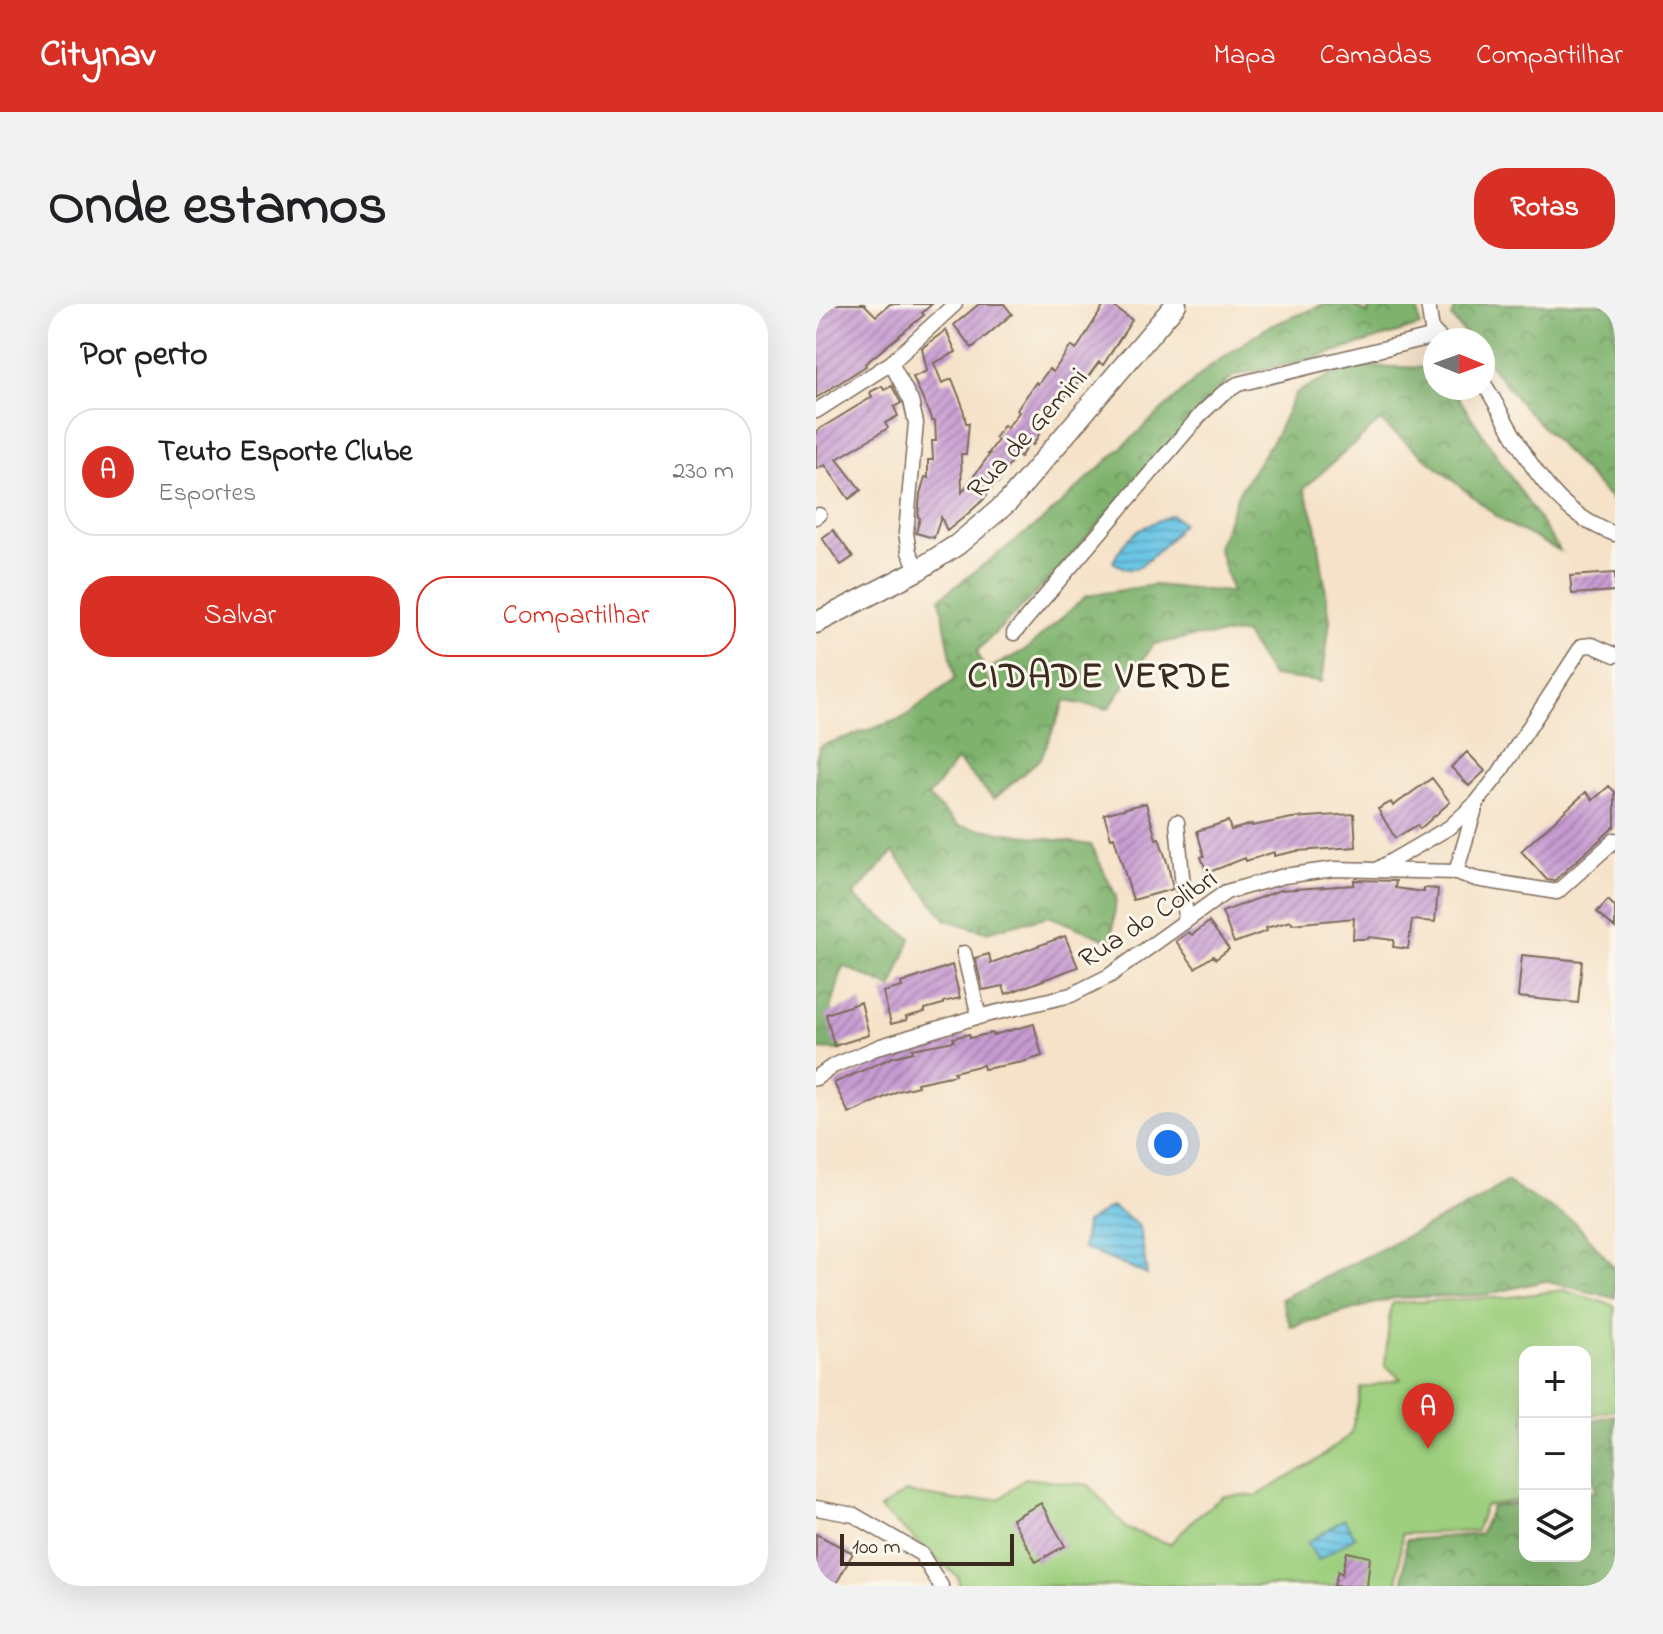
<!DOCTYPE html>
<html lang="pt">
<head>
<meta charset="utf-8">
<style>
  body { margin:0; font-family:"Indie Flower",sans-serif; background:#f2f2f2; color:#202124 }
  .controls { position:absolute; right:24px; bottom:24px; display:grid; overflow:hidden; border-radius:16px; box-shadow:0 8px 32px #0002 }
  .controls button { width:72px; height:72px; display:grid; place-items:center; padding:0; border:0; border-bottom:2px solid #e0e0e0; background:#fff; color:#202124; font:40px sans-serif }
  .compass { position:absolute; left:607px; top:24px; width:72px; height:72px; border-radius:50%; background:#fff; box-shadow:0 8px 32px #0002; rotate:91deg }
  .scale { position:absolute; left:24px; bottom:20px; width:174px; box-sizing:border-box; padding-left:8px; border:4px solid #3b2a1e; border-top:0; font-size:22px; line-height:28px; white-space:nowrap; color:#3b2a1e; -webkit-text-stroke:6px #fbf7ec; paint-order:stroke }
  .you { position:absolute; left:352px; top:840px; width:28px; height:28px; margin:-20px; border:6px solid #fff; border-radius:50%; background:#1a73e8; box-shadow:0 0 0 12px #1a73e833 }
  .badge { display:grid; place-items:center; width:52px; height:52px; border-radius:50%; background:#d93025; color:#fff; font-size:26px; font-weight:700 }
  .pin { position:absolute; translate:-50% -66px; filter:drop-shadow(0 2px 4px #0008) }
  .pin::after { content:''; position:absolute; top:42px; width:28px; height:24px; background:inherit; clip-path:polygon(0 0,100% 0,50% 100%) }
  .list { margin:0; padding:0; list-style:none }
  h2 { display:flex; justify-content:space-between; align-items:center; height:104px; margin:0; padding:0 32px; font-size:34px }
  h2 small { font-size:26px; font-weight:400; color:#757577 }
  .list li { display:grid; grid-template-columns:52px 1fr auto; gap:24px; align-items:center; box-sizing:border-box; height:128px; margin:0 16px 16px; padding:0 16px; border:2px solid #e0e0e0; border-radius:32px }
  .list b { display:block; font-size:30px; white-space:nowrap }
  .list p { margin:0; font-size:26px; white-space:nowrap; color:#757577 }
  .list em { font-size:26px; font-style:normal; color:#757577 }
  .actions { display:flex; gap:16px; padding:24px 32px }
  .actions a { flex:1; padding:18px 0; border:2px solid #d93025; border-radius:32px; text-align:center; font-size:28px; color:#d93025 }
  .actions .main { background:#d93025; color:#fff }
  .icon { flex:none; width:44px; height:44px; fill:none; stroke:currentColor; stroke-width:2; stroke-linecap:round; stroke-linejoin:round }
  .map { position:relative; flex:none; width:799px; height:1282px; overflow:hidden; border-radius:32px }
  header { display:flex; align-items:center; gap:48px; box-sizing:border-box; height:112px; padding:0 40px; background:#d93025; color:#fff }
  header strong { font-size:38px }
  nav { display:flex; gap:44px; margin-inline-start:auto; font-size:28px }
  .intro { display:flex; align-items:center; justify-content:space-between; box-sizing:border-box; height:192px; padding:0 48px }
  h1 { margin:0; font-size:56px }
  .button { padding:20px 36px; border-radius:32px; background:#d93025; color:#fff; font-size:28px; font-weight:700 }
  main { display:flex; gap:48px; padding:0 48px }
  aside { flex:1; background:#fff; border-radius:32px; box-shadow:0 8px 32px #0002 }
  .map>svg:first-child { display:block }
  .forest { fill:url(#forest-crowns); stroke:#5c6e46; stroke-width:2 }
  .garden { fill:#9dcf7e; stroke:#6c7c4e; stroke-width:2 }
  .water { fill:url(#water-rules); stroke:#517782; stroke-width:2 }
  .building { fill:url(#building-hatch) }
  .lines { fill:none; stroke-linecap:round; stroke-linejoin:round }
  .street-casing { stroke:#7c6a5a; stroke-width:17 }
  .secondary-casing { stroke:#7c6a5a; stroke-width:23 }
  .street { stroke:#fff; stroke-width:14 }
  .secondary { stroke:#fff; stroke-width:20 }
  .labels { text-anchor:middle; stroke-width:6; stroke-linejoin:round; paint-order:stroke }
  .street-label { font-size:28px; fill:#3b2a1e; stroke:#fbf7ec }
  .district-label { font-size:36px; font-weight:bold; letter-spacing:2px; fill:#3b2a1e; stroke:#fbf7ec }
</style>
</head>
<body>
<header>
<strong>Citynav</strong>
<nav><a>Mapa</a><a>Camadas</a><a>Compartilhar</a></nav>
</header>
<div class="intro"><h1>Onde estamos</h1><a class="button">Rotas</a></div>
<main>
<aside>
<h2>Por perto<small></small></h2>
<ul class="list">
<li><span class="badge">A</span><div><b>Teuto Esporte Clube</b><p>Esportes</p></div><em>230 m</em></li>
</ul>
<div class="actions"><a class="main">Salvar</a><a>Compartilhar</a></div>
</aside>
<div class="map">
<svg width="799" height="1282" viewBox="0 0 799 1282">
  <defs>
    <pattern id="forest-crowns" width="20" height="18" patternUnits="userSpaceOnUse" patternTransform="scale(2)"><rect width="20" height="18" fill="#7eb26d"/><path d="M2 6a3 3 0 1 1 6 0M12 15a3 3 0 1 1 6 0" fill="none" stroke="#689159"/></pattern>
    <pattern id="water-rules" width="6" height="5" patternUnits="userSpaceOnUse" patternTransform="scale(2)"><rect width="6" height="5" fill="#67c4e5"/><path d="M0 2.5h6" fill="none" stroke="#569fb9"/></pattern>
    <pattern id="building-hatch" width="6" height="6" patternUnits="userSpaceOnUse" patternTransform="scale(2)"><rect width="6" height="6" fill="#c79bd2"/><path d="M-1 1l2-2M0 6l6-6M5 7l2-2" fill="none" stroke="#a37faa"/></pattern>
  </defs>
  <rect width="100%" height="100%" fill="#fbf7ec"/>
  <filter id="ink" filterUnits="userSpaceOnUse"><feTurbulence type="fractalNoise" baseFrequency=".0125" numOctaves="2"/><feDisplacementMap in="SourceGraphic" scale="16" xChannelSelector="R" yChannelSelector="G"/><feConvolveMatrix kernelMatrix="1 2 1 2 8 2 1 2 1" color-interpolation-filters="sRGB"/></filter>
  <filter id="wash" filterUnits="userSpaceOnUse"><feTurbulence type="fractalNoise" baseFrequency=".006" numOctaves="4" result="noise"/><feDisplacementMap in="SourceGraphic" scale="32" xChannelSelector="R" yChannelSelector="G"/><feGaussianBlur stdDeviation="1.8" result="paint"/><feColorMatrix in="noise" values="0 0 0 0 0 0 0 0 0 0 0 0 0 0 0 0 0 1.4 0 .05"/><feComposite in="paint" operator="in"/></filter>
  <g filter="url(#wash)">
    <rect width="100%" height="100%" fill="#f5e2c8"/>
    <path class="forest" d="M509,0h27l16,10 1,-10h48l3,22 -112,34 -75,16 -75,79 -102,118 -79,78 16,44 -2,-27 36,-19 59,-53 68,-11 78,7 -14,-45 20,-53 38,-59 20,-42 52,-27 87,2v20h17l108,163 -56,-29 -124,-101 -76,67 12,37 14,95 -8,62 -50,-6 -28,-43 -51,4 -39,7 -46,65 -43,-8 -24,57 -47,41 -37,-39 -29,37 31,29 132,19 25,51 -4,46 -63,-26 -63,16 -40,-12 -53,-68 -40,44 58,42 -19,50 -49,-22 -12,43 10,41 -25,-1v-290l4,-13 83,-28 52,-39 -15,-81 104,-79 165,-152 59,-40z
      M641,0h158v200l-92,-98 -40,-50v-16h-13l-19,-23z
      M690,878l70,41 39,45v30l-71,-17 -59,14 -91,3 -103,29 -10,-28 189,-94z
      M799,1111v171h-212l3,-46 74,-6 12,-27 33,-5v54h60v-64h11l-11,-70z"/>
    <path class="garden" d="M747,986l52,16v104l-30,6v-64h-60v147l-40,7 -9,25 -74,3 -5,52h-438l-1,-9 -78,-68 25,-17 57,9 39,-3 24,-20 64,7 38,44 43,15 27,-28 27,-20 34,-1 55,-32 38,-29 10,-46 40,-9 -16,-14 5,-55 3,-7 117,-6z"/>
    <path class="water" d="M356,211l10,8c-6,11 -34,40 -46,45 -9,3 -16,-2 -23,-6 13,-29 31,-36 59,-47z
      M296,902l28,21 7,48 -64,-27 3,-25z
      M528,1215l11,18 -37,23 -11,-17z"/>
    <g id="blocks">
      <path class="building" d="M17,0h31l12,12 14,-12h42l-10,9 2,2 -59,49 1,2 -50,32v-86l5,4z
        M163,0h25l8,10 -40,34 -18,-23z
        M289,0h5l22,16 -29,45 -4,-3 -12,16 -3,-3 -34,40 -17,30 -3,-3 -10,15 -4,-3 -18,29 -2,-1 -13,18 -20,18 -16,13 -6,-14 -7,21 -18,-5 4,-15 -2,-1 2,-23 5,-17 3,1v-18h5l-1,-19h4l-1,-20h-3l-19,-44 14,-6 -5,-23 24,-18 10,22 -22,11 8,20 10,-4 10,25 4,19h3l-3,31h-5l1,38 28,-38h-2l10,-14 -3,-2 9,-13 3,3 12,-16 -2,-2 19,-28 2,2 11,-15 4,3 18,-26 5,4z
        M66,82l2,4 8,-4 9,17 -7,4 4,9 -13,7 3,5 -51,31 24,31 -12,9 -24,-34 -9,4v-38l56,-34 -2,-5z
        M17,226l20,27 -12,8 -19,-27z
        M799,269v18l-43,3 -2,-18z
        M651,448l18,19 -16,15 -18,-19z
        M616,474l18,24 -30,27 -3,-4 -22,13 -17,-29 13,-7 2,4z
        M793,482l6,6v34l-61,55 -7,-1 -26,-29 65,-59 7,8z
        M330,499l10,36 3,-1 9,27 5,24 -40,11 -19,-63 -3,1 -7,-24z
        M538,510l2,33 -59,4 -23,5v-4l-28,9 -1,-3 -38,15 -6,-16 3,-1 -7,-25 31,-10 3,9 21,-6v2l40,-8z
        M538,576l42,1 -1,7 29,4v-4l14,1 -3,33 -23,-2 -4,29 -15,-2 1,-7 -25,-3 -1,2h-15l1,-21 -62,6 -1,-3 -25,7 1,3 -33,12 -12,-31 58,-22 74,-5z
        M792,596l7,7v21l-18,-16z
        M393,618l20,27 -13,10 -3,-3 -18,12 -19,-27 13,-9 3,3z
        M249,632l13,31 -72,27 -3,-8 -20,4 -8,-32 14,-4 2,9z
        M706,651l60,6 -4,42 -60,-6z
        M136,661l8,33 -17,4v2l-18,5v3l-19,5 1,3 -16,4 -8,-32 19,-5 -1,-4z
        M45,698l8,33 -35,11 -8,-32z
        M218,720l8,32 -19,6 -39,7 -1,-4 -29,7 1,3 -38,8 1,3 -20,5 -49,23 -15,-31 59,-26 20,-5 -1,-3 42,-8 -1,-3 16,-4 1,4 22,-5 1,2z
        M225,1199l24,43 -29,16 -24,-43z
        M0,1230l37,19 -18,33h-19z
        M531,1248l23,5 -3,29h-33l4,-15 4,3z"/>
    </g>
  </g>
  <g filter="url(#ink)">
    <use href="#blocks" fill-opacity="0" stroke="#7c6a5a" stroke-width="2"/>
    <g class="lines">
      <defs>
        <path id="street" d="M612,0l4,26 9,9
          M75,59l20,38 5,22 -10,110 3,19 9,18
          M667,78c38,61 59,126 132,152
          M0,107l75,-48 64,-59
          M0,213l3,-2
          M198,329l188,-220 19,-18 17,-11 197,-48
          M361,518l9,97
          M560,566l74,-43 25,-23
          M640,568l21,-70 21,-27 84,-129 10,-1 23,10
          M148,649l15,64
          M0,774l17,-12 48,-20 92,-28 98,-23 38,-19 117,-84 58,-16 50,-7 122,3 20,7 81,13 58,-52
          M0,1204l38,7 67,39 20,32"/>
        <path id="secondary" d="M0,319l102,-53 39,-25 51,-43 168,-198"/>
      </defs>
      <use href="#street" class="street-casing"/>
      <use href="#secondary" class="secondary-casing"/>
      <use href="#street" class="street"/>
      <use href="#secondary" class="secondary"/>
    </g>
  </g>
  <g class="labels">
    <g class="street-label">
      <text transform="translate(210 128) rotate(-48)" y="10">Rua de Gemini</text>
      <text transform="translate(331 613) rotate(-33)" y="10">Rua do Colibri</text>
    </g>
    <g class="district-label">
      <text x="284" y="383">CIDADE VERDE</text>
    </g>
  </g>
</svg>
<div class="controls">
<button>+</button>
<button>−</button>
<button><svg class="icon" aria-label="layers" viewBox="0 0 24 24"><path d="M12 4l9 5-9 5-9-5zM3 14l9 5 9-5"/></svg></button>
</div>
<svg class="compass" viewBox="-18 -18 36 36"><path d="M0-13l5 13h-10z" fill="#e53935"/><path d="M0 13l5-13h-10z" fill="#757577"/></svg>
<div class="scale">100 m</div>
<div class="you"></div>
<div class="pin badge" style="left:612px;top:1145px">A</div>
</div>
</main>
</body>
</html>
